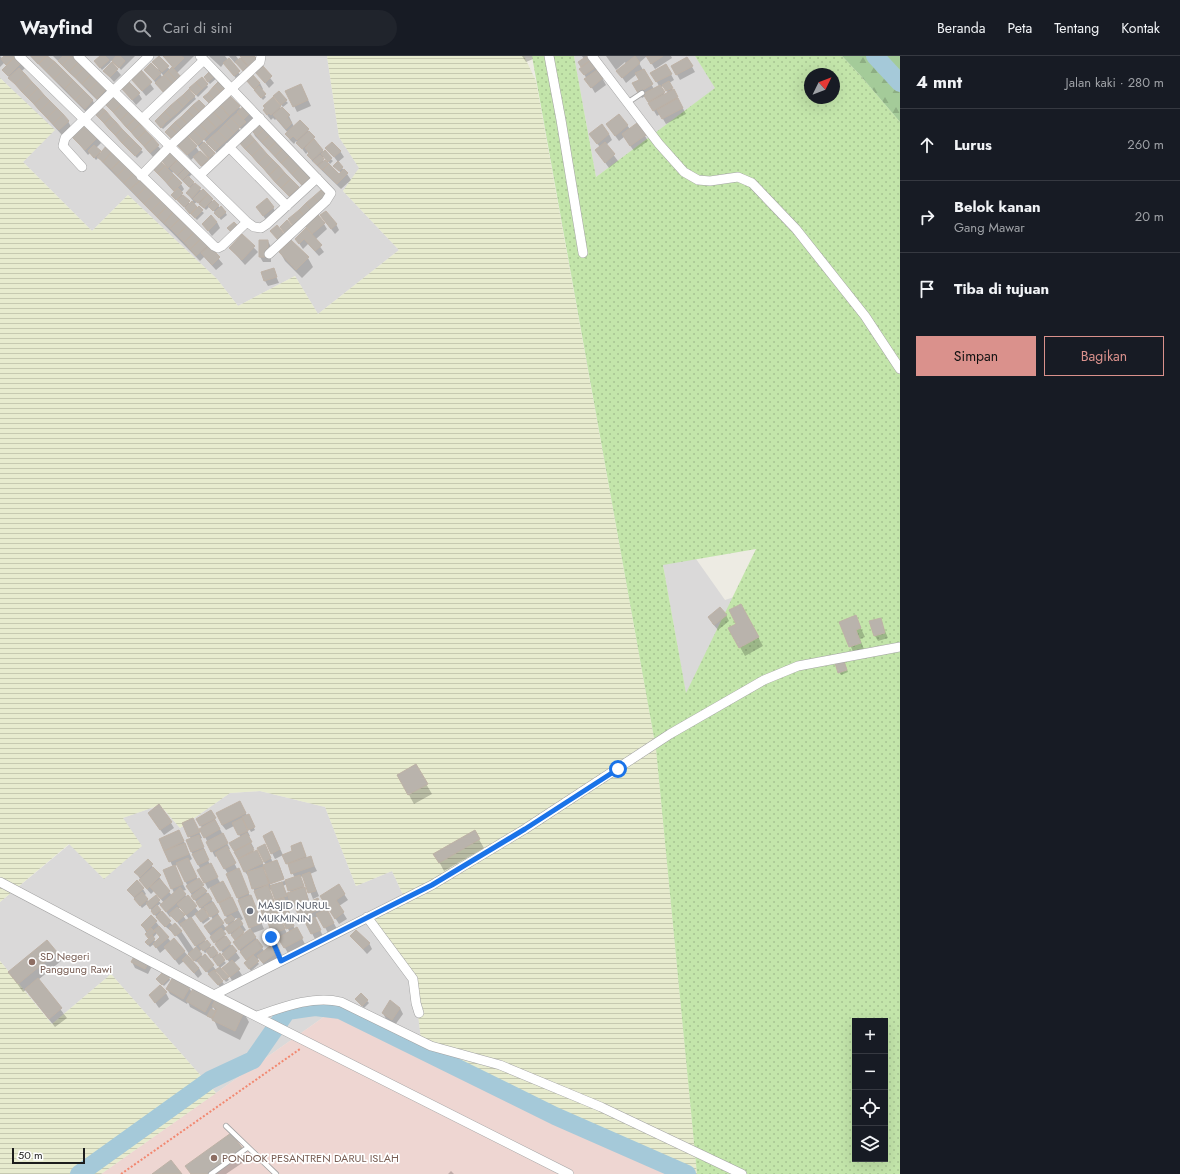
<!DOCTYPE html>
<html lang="id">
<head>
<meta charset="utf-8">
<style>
  body { margin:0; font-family:Jost,sans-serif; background:#20242c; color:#f1f3f6 }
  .controls { position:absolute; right:12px; bottom:12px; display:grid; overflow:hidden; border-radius:0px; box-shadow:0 4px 16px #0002 }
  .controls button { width:36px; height:36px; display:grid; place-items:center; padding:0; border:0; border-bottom:1px solid #363941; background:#171b24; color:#f1f3f6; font:20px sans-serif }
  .compass { position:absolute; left:804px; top:12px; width:36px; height:36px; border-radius:50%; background:#171b24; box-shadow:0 4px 16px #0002; rotate:47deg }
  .scale { position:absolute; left:12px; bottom:10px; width:73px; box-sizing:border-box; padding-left:4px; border:2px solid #1c1c1c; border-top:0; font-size:11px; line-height:14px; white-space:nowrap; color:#1c1c1c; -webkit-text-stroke:3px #fff; paint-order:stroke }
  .stop { position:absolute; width:12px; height:12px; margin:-9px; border:3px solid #1a73e8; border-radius:50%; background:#fff }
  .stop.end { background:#1a73e8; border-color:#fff; box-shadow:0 1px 4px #0008 }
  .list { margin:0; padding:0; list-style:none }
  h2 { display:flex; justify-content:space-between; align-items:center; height:52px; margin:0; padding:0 16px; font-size:17px }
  h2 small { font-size:13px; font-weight:400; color:#9ea1a6 }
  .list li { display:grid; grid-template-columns:26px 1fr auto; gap:12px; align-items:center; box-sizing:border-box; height:72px; padding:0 16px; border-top:1px solid #363941 }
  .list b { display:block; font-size:15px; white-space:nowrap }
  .list p { margin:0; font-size:13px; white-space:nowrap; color:#9ea1a6 }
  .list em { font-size:13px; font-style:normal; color:#9ea1a6 }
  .actions { display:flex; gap:8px; padding:12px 16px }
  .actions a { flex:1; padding:9px 0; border:1px solid #da918c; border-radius:0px; text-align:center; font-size:14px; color:#da918c }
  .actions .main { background:#da918c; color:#111 }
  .icon { flex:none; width:22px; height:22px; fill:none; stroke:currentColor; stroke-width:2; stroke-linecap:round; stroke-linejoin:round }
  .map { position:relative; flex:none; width:900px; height:1118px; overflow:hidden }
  header { display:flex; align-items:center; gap:24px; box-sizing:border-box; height:56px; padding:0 20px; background:#171b24; border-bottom:1px solid #363941 }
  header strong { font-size:19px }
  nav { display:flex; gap:22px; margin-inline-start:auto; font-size:14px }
  .search { width:280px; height:36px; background:#20242c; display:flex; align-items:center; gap:10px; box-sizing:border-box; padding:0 14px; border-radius:22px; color:#9ea1a6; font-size:15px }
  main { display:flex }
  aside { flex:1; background:#171b24 }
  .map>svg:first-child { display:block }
  .residential { fill:#dad9d9 }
  .commercial { fill:#eed6d2 }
  .farmland { fill:url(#farmland-rules) }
  .grass { fill:url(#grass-dots); fill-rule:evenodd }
  .forest { fill:url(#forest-firs) }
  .shadow { fill:#0003; fill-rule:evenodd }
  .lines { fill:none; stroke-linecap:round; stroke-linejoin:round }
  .river { stroke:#a5c9d9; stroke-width:18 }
  .building { fill:#b9b3ac; stroke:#beb2a6 }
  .service-casing { stroke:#a3a3a3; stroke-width:6 }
  .minor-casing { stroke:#a3a3a3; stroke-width:10 }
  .path { stroke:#f2876f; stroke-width:2; stroke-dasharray:2 2; stroke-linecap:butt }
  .service { stroke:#fff; stroke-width:4.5 }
  .minor { stroke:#fff; stroke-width:9 }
  .route { stroke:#1a73e8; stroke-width:5 }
  .worship-dot { fill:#6b7280; stroke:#fff; stroke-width:1.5 }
  .education-dot { fill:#8d6e63; stroke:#fff; stroke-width:1.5 }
  .labels { text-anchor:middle; stroke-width:3.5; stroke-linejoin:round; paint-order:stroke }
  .worship-label { font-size:11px; fill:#5b616d; stroke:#fff; text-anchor:start }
  .education-label { font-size:11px; fill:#785e54; stroke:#fff; text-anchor:start }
</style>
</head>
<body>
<header>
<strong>Wayfind</strong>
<div class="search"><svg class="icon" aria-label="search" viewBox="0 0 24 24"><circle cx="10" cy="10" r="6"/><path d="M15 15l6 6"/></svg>Cari di sini</div>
<nav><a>Beranda</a><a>Peta</a><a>Tentang</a><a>Kontak</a></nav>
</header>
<main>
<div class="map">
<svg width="900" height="1118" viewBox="0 0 900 1118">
  <defs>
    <pattern id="farmland-rules" width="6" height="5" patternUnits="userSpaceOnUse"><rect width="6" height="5" fill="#e7ebce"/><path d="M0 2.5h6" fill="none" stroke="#c6c9b0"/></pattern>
    <pattern id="grass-dots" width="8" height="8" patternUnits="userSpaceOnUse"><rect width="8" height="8" fill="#c3e5aa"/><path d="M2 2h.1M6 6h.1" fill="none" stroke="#a7c492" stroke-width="1.8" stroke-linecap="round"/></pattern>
    <pattern id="forest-firs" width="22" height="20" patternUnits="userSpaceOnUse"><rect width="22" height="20" fill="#a4cb99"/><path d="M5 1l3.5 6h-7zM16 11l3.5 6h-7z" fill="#8dae83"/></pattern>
  </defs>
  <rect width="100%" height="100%" fill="#edebe3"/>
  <path class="residential" d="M0,0h327l12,81 21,32 -17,22 56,59 -81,64 -23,-38 -57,30 -21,-27 -89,-84 -36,36 -69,-69 31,-32 -54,-52z
    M574,0h121l21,32 -120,89z
    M689,493l36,51 19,-6 -58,100 -23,-129z
    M260,735l65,16 31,79 36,-15 13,28 18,157 -95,-42 -112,79 -105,-119 -59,50 -52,-63v-59l70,-58 34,35 18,-61 38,-13 20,23 50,-35z"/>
  <path class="commercial" d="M328,958l359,160h-586z"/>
  <path class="farmland" d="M327,0h197l12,25 120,668 41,425h-10l-264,-118 -10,-82 -48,-56 40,-19 -13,-28 -36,15 -31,-79 -65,-16 -30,2 -50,35 -20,-23 -37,13 19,28 -38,33 -35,-35 -69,58v-824l55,52 -32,32 69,69 36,-36 89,84 21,27 57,-30 23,38 81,-64 -56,-59 16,-23 -20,-31z
    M0,905l52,63 59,-50 105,119 -115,81h-101z"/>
  <path class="grass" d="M532,0h42l22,121 119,-89 -20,-32h147l18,19 40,47v1052h-203l-41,-425zM810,18h24v24h-24zM756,493l-70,144 -23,-128zM855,965h30v138h-30z"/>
  <path class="forest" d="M842,0h58v66l-40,-47z"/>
  <path class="shadow" d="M0,0l3,3 3,-3h5l11,7 3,5 -4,4 47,49 3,6 -9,8 -55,-60 -4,-5 4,-4 -3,-3 -4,4z
    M30,0h18l45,45 3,6 -8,7z
    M53,0h19l35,33 3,5 -9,10z
    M101,0h34l-14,14 -8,-10 -3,2 11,13 -7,7 -10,-11 7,-7 -1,-1 -8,7 -5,-6z
    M163,0h31l-18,18 -7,25 -24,-29 14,1 3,6 2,-1 -5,-5 -5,-9 5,-5 11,13 3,-2z
    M209,0h16l17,21 -4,4 -14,-18 -3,4z
    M229,0h7l3,4 2,-2 -1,-2h13l21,27 -5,5 -13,-17 -2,2 -6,-7 -13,-3z
    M522,0h10l1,3 -7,3z
    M582,0h8l16,29 -11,8 -14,-24 2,-1 -4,-5 5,-4z
    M606,0h65l1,2 -17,11 -8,-13 -8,7 15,26 5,-3 -7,-13 14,-8 8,15 -5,3 17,31 -20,10 -6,-10 -3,2 -12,-20 -3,2 -9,-14 7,-4 -3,-6 -11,9 -9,-13 9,-6 -1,-2 -9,8zM664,30l4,7 -3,2 -4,-8z
    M687,2l8,14 -15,8 -8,-14z
    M212,14l6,7 -8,7 -4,-4z
    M141,15l13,18 -8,7 -14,-17z
    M247,25l13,2 3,6 -2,2 5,6 -3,3z
    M207,29l1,2 -10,10 -6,-6z
    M224,32l2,2 -15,15 -5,-5z
    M123,33l16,5 3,5 -6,6z
    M287,35h17l7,15 -14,6z
    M194,40l2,3 -33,30 -6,-6z
    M276,43l10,2 2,2 -5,4z
    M199,45l7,9 -33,30 -5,-6z
    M106,48l52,42 4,5 -8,7z
    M246,49l9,12 -13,12 -4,-2 4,7 -25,19 -9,-9 -2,2 11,14 -4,3 -22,-25 48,-31 2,3zM196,78h3l8,9 -1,2z
    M280,51l9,9 5,11 6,-6 8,9 16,23 9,8 -3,3 -6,-7 -2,2 7,7 10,9 2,-2 -5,-5 2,-5 9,11 4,6 -10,9 -29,-28 -4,-9 -2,2 -10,-13 -2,3 -4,-4 -4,-6 2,-1 -12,-14 -1,1 -2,-2 -2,2 -7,-9z
    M619,59l11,14 15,7 3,5 -14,10 -10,-14 -5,4 -12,-16z
    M97,60l44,34 2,2 -6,6z
    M252,74l59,47 -5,13 -51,-54z
    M609,78l3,6 -6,5 12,16 -9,7 -13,-18 4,-3 -6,-7z
    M73,81l24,1 4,5 -5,5 5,6 108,93 14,17 -7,6 -12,-13 -4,4 -98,-99 -3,-5 -3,3 -6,-7 -2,2z
    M239,86l59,46 3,5 -8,8z
    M179,89l17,2 4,6 6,4 5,9 -6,5 -11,-14 -3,3z
    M327,92l13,3 4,6 -6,5z
    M171,96l19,20 2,2 -3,3 6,8 30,27 2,3 -6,5 -11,-14 -4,4 -9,-8 -3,2 10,9 -7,7 -23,-23 1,-4 -15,-17 7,-8 -5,-8zM173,116l18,17 -4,4 6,8 -3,3 -9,-11 3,-4 -3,-5 -10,-10z
    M273,151l3,6 -9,8 -6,-8z
    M321,160l15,8 3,6 -4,4z
    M217,166l3,6 -8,8 -9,-12z
    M324,168l3,5 -12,11 9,12 -5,4 -11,-12 -5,5 -7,-10 16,-4 -5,-9z
    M242,179l16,17 -13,13 -15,-17z
    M268,185l3,6v15h-8l-3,-5z
    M280,196l28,6 5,9 -11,11 -17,-17z
    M273,213l6,14 -11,3 -3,-5z
    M740,549l23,41 -18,10 -16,-28 8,-4z
    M726,559l3,6 -11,9 -6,-7z
    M855,560l10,21 -5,2 5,13 -10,4 -15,-34z
    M880,563l8,19 -10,3 -3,-5z
    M844,606l4,10 -7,3 -2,-3z
    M415,709l17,29 -18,10 -16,-29z
    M243,752l12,22 -4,2 -6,-11 -2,1 7,14 -2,1 6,11 -2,1 2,4 6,4 4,9 2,-1 -2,-3 4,-11 5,12 4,-2 3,6 4,11 -14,5v2l25,-7 -8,-15 14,-19 6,14 3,-1 7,14 -7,3 9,22 -6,3 -9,-23 -4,1 10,25 10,3 4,7 6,4 7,13 -9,4 -9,-17 -5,2 9,18 -8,3 -9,-17 -2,1 -13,-22 -5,2 4,10 -1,1 6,16 2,-1 8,15 -17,9 -9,-15 -3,1 -12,-23 -15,-39 -4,-5 -11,-22 7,-12 -7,-12 -8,4 -4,-5zM266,813l2,6 -1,1 -4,-6zM287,828l4,9 -4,1 -4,-8zM272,833l5,13 -2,1 -5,-13zM282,860l8,17 -3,1 -7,-17z
    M211,755l19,38 -2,1 25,52 11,27 -11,4 11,18 11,2 3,6 -12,9 -7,-10 -3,2 3,4 -8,7 -4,-5v-5l-9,-13 -2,-7 -9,-12 -5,3 18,26 -6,5 8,12 -9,7 -9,-14 6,-5 -22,-31 5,-12 -5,-10 -3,2 5,7 -7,5 -7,-10 -5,4 15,24 20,21 -6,5 -13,-16 -2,1 -3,-4 -3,3 4,5 2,-2 11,15 11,7 2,3 -3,2 -9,-11 -2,2 9,11 -4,3 -22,-26 -2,1 -5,-5 -13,-20 -18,-15 -13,-18 -5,4 -14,-18 15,-1 3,5 -2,2 5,6 6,-6 7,9 2,-2 -10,-12 -3,3 -7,-8 -8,-14 12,-12 24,36 2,-3 -10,-22 9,-4 -13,-27 22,-3 10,22 -3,2 9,19 17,25 5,14 6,10 3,-3 -4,-6 2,-2 -16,-31 -3,2 -9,-18 2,-1 -10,-19v-12l-8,-16 13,2 6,13 -2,1 6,14h-1l5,12 11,19 2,-2 20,37 -3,2 6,9 -3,2 1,3 7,-5 -23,-56 -11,-18 -2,1 -14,-28 1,-1 -5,-9zM178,809l14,31 10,14 -3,2 -17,-21 4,-1 -12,-24zM160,848l10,13 2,-2 9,12 1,-2 15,23 -3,2 -13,-19 -8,-5 -11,-13 -5,-7zM180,852l9,11 -2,2 -9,-12zM237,862l1,2 -3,2 -2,-3z
    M152,762l19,5 3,5 -10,7z
    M474,775l10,17 -40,23 -9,-17z
    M275,782l8,17 -8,4 -3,-6z
    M338,829l10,15 -9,6 8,13 -8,5 -14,-22z
    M156,866l15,20 3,-2 25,28 3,6 -4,4 -14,-17 -5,4 -13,-17 -6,5 -6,-9 -4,3 -2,-2 2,-6 -8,-14zM157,877l4,5 -5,5 -3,-5z
    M351,880l18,7 3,6 -5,5z
    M56,896l5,9 -23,19 29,38 -12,9 -29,-37 -3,2 -14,-20z
    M132,906h16l3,6 -3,6 -13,-6z
    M169,921l1,3 -6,6 -5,-5z
    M189,932l3,4 20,6 3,4 29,11 5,9 -9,18 -22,-11 -4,-9 -24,-13 -2,-5 -1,2 -17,-10 -3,-5zM213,951l4,6 -5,-3z
    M166,937l3,6 -10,9 -9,-13z
    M361,938l8,9 -5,5 -6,-6z
    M400,952l3,6 -8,11 -9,-6 -3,-6z
    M242,1094l6,9 -22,15h-35z
    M451,1115l3,3h-6z"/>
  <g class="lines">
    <path class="river" d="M875,0l25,27
      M79,1118l131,-94 43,-20 34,-49 28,-4 25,3 215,106 132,58"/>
  </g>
  <path class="building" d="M4,0h9l1,1 -8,8 -5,-6z
    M16,0l6,6 -14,14 -6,-6z
    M31,0h15l-8,8z
    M47,0l8,6 -9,9 -7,-7z
    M63,0h8l-9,9 -4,-4z
    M71,0h3l5,5 -10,11 -7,-7z
    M100,0h5l4,4 -9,8 -6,-7z
    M116,0h4l5,5 -6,7 -7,-7z
    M159,0l10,10 -7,6 -10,-10z
    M163,0h18l3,2 -10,10z
    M240,0h14l4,4 -8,8z
    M587,0h3l2,3 -11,8 -3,-5z
    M635,0l5,7 -18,15 -6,-7z
    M646,0h17l-12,8z
    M687,1l6,9 -17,9 -5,-9z
    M229,2l11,13 -6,5 -11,-13z
    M240,2l9,10 -4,5 -10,-11z
    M591,4l5,7 -12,8 -5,-6z
    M79,5l6,6 -10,10 -6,-5z
    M55,6l8,8 -9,9 -8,-8z
    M112,6l6,7 -8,8 -7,-6z
    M151,7l10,10 -7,7 -10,-10z
    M666,8l6,10 -16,8 -6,-9z
    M262,9l10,11 -7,7 -10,-11z
    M85,11l7,6 -10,11 -7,-7z
    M172,11l10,11 -4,4 -10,-11z
    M19,12l6,6 -10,10 -7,-6z
    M212,13l5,5 -9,8 -4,-5z
    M644,13l9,15 -15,9 -6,-10 7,-3 -4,-7z
    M63,14l10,10 -8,9 -11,-10z
    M141,14l11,12 -10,9 -11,-12z
    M597,14l6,8 -12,10 -7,-9z
    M168,15l10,11 -4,3 -10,-10z
    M92,17l7,7 -10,10 -7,-6z
    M25,18l7,8 -10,10 -7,-8z
    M252,18l8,9 -6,6 -8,-9z
    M164,19l10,10 -9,9 -10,-11z
    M202,21l6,7 -6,5 -6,-7z
    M73,24l11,11 -9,9 -10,-11z
    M99,24l8,8 -10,11 -8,-9z
    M219,25l6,6 -5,5 -6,-6z
    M669,25l4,7 -7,3 -4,-6z
    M32,26l6,6 -10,10 -6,-6z
    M129,26l11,11 -8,7 -10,-11z
    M196,26l6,7 -6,6 -7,-7z
    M301,28l7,16 -15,7 -8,-16z
    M660,29l5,7 -17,10 -5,-8z
    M214,30l6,6 -6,7 -6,-6z
    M259,30l7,8 -5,4 -7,-8z
    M38,32l6,7 -10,9 -6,-6z
    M189,33l6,7 -6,5 -6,-6z
    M674,33l4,8 -25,14 -5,-8z
    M84,35l9,9 -8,9 -10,-9z
    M279,35l8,9 -6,5 -8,-9z
    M208,37l6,6 -5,4 -6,-6z
    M44,39l6,6 -10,10 -6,-7z
    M183,39l6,6 -6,6 -6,-7z
    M114,40l8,8 -9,8 -8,-8z
    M230,40l10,10 -11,10 -9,-11z
    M273,41l8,9 -10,9 -2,-2 -2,2 -4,-5 2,-2 -2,-2z
    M678,42l5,10 -21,11 -5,-9z
    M177,44l6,7 -6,6 -7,-7z
    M199,44l6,6 -6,6 -6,-7z
    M50,45l7,7 -10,10 -7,-7z
    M122,48l7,8 -9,8 -7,-8z
    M246,48l6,7 -8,8 -7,-7z
    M193,49l6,7 -5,5 -7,-6z
    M220,49l9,11 -6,6 -10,-11z
    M170,50l7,7 -6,5 -6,-7z
    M101,51l5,4 -7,7 -5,-5z
    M282,51l8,8 -3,2 5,6 -6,6 -13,-14z
    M57,52l6,6 -10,10 -6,-6z
    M106,55l5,6 -7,6 -5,-5z
    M165,55l6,7 -5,4 -6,-6z
    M187,55l7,6 -7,7 -6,-7z
    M213,55l10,11 -7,6 -9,-10z
    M129,56l6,7 -9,8 -6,-7z
    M237,57l9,9 -6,5 -9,-9z
    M63,58l6,7 -10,9 -6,-6z
    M619,58l9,11 -13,11 -9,-12z
    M160,60l6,6 -5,6 -6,-7z
    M111,61l5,5 -7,7 -5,-6z
    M181,61l6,7 -6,5 -6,-7z
    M207,62l9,10 -7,6 -9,-10z
    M231,62l9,9 -6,6 -9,-9z
    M135,63l5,5 -9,8 -5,-5z
    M300,64l9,9 -12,11 -4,-4 -3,3 -5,-5z
    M260,65l6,6 -9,9 -6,-6z
    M116,66l6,7 -7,6 -6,-6z
    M175,66l6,7 -4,4 -7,-6z
    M637,67l9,12 -16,11 -8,-12z
    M85,68l13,13 -13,13 -13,-13z
    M140,68l6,7 -9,8 -6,-7z
    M200,68l9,10 -6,6 -10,-10z
    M225,68l9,9 -7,7 -9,-9z
    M602,68l7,10 -12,10 -8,-10z
    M170,71l7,6 -6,5 -6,-6z
    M266,71l6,6 -10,9 -5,-6z
    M122,73l7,7 -7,7 -7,-8z
    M193,74l10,10 -5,5 -10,-10z
    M146,75l7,7 -9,8 -7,-7z
    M218,75l9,9 -7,6 -9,-9z
    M309,75l6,6 -13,12 -6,-6z
    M248,76l7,8 -10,9 -7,-8z
    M272,77l6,7 -10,9 -6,-7z
    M187,79l10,11 -10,9 -10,-10z
    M129,80l7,7 -7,7 -7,-7z
    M211,81l9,9 -5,5 -9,-9z
    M153,82l6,7 -9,8 -6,-7z
    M314,83l9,11 -11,10 -5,-5 2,-2 -4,-5z
    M255,84l6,7 -9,9 -7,-7z
    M278,84l7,7 -10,9 -7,-7z
    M204,86l11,11 -6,5 -10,-11z
    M332,86l9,9 -7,6 -9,-9z
    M605,86l10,12 -10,9 -10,-13z
    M136,87l6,6 -7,7 -6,-6z
    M94,89l7,6 -7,7 -6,-7z
    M107,89l6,5 -10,12 -6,-5z
    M261,91l6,7 -9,9 -6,-7z
    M285,91l6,7 -10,9 -6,-7z
    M113,94l9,9 -11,10 -8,-7z
    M171,94l8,8 -11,10 -7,-8z
    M325,94l7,8 -4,4 -7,-8z
    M200,95l9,8 -8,7 -8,-9z
    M267,98l6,6 -9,9 -6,-6z
    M291,98l10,11 -9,9 -11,-11z
    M320,99l4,4 -7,6 -4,-4z
    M180,102l7,7 -10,10 -7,-7z
    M122,103l6,6 -11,11 -6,-7z
    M159,104l6,6 -8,7 -5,-5z
    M273,104l6,6 -10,9 -5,-6z
    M325,104l4,4 -7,6 -4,-4z
    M338,105l5,6 -4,4 -6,-5z
    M329,108l10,10 5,-5 4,4 -11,11 -14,-14z
    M128,109l7,7 -11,11 -7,-7z
    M301,109l11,11 -10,9 -10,-11z
    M165,110l9,9 -7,8 -10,-10z
    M279,110l6,7 -10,9 -6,-7z
    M187,111l4,4 -9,9 -4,-4z
    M135,116l7,7 -12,10 -6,-6z
    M285,117l6,6 -10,9 -6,-6z
    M174,119l8,8 -8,8 -7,-8z
    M188,120l6,6 -5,5 -6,-6z
    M142,123l6,6 -11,11 -7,-7z
    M291,123l8,8 -10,9 -8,-8z
    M195,127l6,5 -9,10 -6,-5z
    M148,129l7,8 -11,11 -7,-8z
    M178,132l5,5 -7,7 -5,-5z
    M203,133l5,5 -10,9 -5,-4z
    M321,134l7,7 -8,7 -7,-7z
    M155,137l7,7 -11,11 -7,-7z
    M208,138l5,5 -9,9 -5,-4z
    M183,139l7,6 -6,6 -7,-7z
    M313,141l7,7 -8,7 -6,-8z
    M267,142l7,9 -11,9 -7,-9z
    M162,144l6,5 -11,12 -6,-6z
    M214,144l5,5 -6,6 -5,-5z
    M192,145l5,6 -7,7 -5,-6z
    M306,147l6,8 -7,6 -6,-7z
    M168,149l6,6 -10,12 -7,-6z
    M199,150l4,4 -8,8 -4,-4z
    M221,150l5,6 -7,6 -5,-5z
    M299,154l6,7 -5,5 -7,-7z
    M174,155l7,7 -11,10 -6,-5z
    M326,155l11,13 -6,5 -11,-14z
    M211,159l6,7 -9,9 -6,-7z
    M293,159l7,7 -6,5 -6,-8z
    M318,159l7,8 -13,11 -7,-8z
    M181,162l7,7 -11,10 -7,-7z
    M287,164l7,8 -8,7 -6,-8z
    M234,166l5,5 -7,6 -5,-5z
    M188,169l7,7 -11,10 -7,-7z
    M277,169l8,10 -6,6 -9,-10z
    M306,172l16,17 -7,6 -11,-12 -5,5 -4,-5z
    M195,176l6,7 -11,10 -6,-7z
    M242,178l13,12 -13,14 -13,-12z
    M201,183l7,6 -12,11 -6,-7z
    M259,184h9v17h-9z
    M291,184l18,17 -13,13 -17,-18z
    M209,190l11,11 -8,8 -11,-12z
    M274,212l3,9 -13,4 -3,-9z
    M741,548l18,33 -20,11 -11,-20 8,-4 -7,-14z
    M720,551l7,8 -13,10 -6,-8z
    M856,559l5,13 -5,2 5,13 -12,4 -10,-25z
    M881,562l4,15 -11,3 -5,-15z
    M844,605l3,9 -9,3 -3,-10z
    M416,708l12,20 -20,11 -11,-20z
    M240,745l6,12 -24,12 -6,-12z
    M159,748l13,18 -12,8 -12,-17z
    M211,754l5,8 -16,8 -4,-7z
    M249,758l6,13 -7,3 -6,-13z
    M193,762l7,14 -12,5 -6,-14z
    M242,762l6,13 -10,4 -6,-12z
    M215,764l5,9 -16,9 -5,-9z
    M179,774l5,11 -20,10 -5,-12z
    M475,774l5,9 -41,24 -6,-9z
    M272,775l8,18 -9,5 -8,-18z
    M223,777l5,10 -17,9 -5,-10z
    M247,777l5,9 -18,9 -5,-8z
    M199,779l5,12 -13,5 -5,-12z
    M301,786l5,14 -20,8 -4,-9 10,-4 -1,-5z
    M185,787l4,11 -20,8 -5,-11z
    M250,787l4,7 -16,9 -4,-7z
    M265,788l6,14 -7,4 -7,-14z
    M227,790l9,17 -12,6 -9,-16z
    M204,793l5,11 -11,5 -6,-11z
    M257,794l6,13 -19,9 -6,-13z
    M311,800l3,10 -23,8 -3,-10z
    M188,802l9,19 -12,5 -9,-19z
    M148,803l5,5 -13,13 -6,-5z
    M277,804l7,19 -14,5 -7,-19z
    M211,807l7,14 -14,6 -7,-13z
    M175,809l8,19 -12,5 -8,-19z
    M153,811l8,8 -14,14 -8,-9z
    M263,811l6,17 -17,5 -5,-17z
    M239,812l10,25 -12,5 -11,-24z
    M310,816l6,19 -8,2 -6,-18z
    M300,819l4,11 -16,5 -3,-11z
    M199,822l5,7 -13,8 -5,-7z
    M160,823l10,12 -9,8 -11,-12z
    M137,824l7,8 -10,9 -7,-7z
    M223,825l8,15 -13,7 -8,-15z
    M282,826l5,14 -12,4 -5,-14z
    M339,828l6,10 -9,6 8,12 -9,7 -15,-23z
    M268,829l6,16 -14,5 -6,-15z
    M180,831l6,7 -20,18 -6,-7z
    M203,831l4,4 -13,9 -3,-4z
    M305,831l3,13 -17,5 -4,-12z
    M142,836l6,7 -8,7 -6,-7z
    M208,837l4,6 -12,9 -4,-6z
    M156,839l4,5 -10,9 -4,-6z
    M188,839l9,11 -11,9 -9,-11z
    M251,839l11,28 -13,5 -11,-28z
    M232,841l6,13 -13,6 -6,-13z
    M284,842l4,10 -25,9 -3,-10z
    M318,842l4,10 -22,10 -5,-10z
    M213,846l6,10 -9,5 -6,-10z
    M157,849l4,5 -7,5 -3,-4z
    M177,851l8,8 -8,7 -8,-8z
    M203,852l6,8 -8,6 -6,-8z
    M327,853l7,14 -10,5 -8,-14z
    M288,854l6,16 -8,3 -6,-16z
    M162,855l9,10 -6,6 -9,-10z
    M278,856l7,17 -13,5 -6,-17z
    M151,859l6,6 -10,10 -6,-6z
    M218,859l6,8 -15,10 -5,-7z
    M231,859l4,4 -8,5 -3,-4z
    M191,861l15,22 -11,7 -15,-22z
    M315,861l6,13 -10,4 -6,-12z
    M239,862l4,6 -14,10 -4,-6z
    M175,867l7,8 -7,5 -6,-8z
    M159,870l10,11 -13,11 -3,-4 7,-7 -6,-7z
    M240,871l4,5 -9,8 -4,-5z
    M297,871l6,11 -19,10 -6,-10z
    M151,872l4,4 -7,6 -3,-4z
    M221,872l5,6 -12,9 -4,-6z
    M250,873l6,8 -17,13 -6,-8z
    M356,874l14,13 -7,6 -13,-13z
    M152,879l3,4 -7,6 -3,-3z
    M226,880l5,7 -11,8 -5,-7z
    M174,882l11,13 -10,9 -11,-13z
    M257,883l6,8 -17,13 -6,-8z
    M47,884l10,12 -39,32 -10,-12z
    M207,884l4,5 -8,6 -4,-5z
    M232,889l5,6 -10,9 -5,-6z
    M213,890l5,7 -7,5 -5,-7z
    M270,890l6,7 -13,10 -6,-7z
    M196,891l6,7 -8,7 -6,-7z
    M220,897l5,7 -7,6 -5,-7z
    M205,898l9,11 -8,7 -9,-11z
    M135,899l14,7 -4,7 -14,-7z
    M187,899l12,13 -5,5 -12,-13z
    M253,899l6,6 -10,8 -5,-6z
    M232,904l8,9 -10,8 -8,-9z
    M220,911l9,10 -5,3 -9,-10z
    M214,914l9,11 -5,4 -10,-11z
    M164,915l6,6 -8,8 -6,-6z
    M173,921l17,10 -7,12 -17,-10z
    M38,922l24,30 -13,11 -24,-30z
    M160,929l7,7 -12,11 -6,-8z
    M194,931l19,10 -8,15 -19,-11z
    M361,937l7,7 -6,6 -7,-7z
    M216,942l28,14 -9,19 -23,-11 5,-11 -5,-3z
    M390,944l10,8 -8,12 -10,-7z
    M211,953l5,2 -4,7 -5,-2z
    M231,1077l12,16 -34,25h-18l-6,-8z
    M171,1104l11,14h-30z"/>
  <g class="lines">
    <defs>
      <path id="service" d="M627,47l15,-10
        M271,881l10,24
        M226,1070l50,48
        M211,1118l36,-26"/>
      <path id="minor" d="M19,0l195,190 4,2 4,-2 25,-24
        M78,0l169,166 7,5 7,1 6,-4 50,-46
        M200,0l131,137 -5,8 -57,53
        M549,0l12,64 22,133
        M592,0l67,88 25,28 14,8 12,1 28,-4 14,6 44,46 69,87 35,53
        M142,63l62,-59
        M229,91l58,59
        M82,111l-19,-21 2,-8 84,-82
        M200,119l60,-57
        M141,120l29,-30 90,-84 1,-6
        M0,826l214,113 355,179
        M367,861l46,62 3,24 3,10
        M214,939l218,-110 93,-56 145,-95 94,-54 34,-14 102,-19
        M257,960c26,-9 57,-21 84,-14l90,44 69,19 101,42 141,67"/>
    </defs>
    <use href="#service" class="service-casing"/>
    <use href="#minor" class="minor-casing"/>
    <path class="path" d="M121,1118l179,-125"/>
    <use href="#service" class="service"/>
    <use href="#minor" class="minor"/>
  </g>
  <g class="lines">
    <path class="route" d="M271,881l10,24 151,-76 93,-56 93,-60"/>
  </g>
  <circle class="worship-dot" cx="250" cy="855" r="4"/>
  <g class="education-dot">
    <circle cx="32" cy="906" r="4"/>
    <circle cx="214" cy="1102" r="4"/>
  </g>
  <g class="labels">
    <g class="worship-label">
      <text x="258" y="853">MASJID NURUL<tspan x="258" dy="13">MUKMININ</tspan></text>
    </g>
    <g class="education-label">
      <text x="40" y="904">SD Negeri<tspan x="40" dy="13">Panggung Rawi</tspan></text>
      <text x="222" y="1106">PONDOK PESANTREN DARUL ISLAH</text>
    </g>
  </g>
</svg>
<div class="controls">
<button>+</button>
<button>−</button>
<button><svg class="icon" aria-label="locate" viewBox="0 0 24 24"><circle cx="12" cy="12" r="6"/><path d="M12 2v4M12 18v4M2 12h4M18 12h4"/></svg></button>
<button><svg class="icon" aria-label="layers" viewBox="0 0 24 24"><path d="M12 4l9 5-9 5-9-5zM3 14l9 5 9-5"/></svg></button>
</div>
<svg class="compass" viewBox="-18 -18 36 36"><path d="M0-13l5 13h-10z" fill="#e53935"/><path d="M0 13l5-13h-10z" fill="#9ea1a6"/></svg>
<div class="scale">50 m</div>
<div class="stop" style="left:618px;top:713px"></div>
<div class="stop end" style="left:271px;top:881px"></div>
</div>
<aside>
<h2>4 mnt<small>Jalan kaki · 280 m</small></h2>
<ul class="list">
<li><svg class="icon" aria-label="ahead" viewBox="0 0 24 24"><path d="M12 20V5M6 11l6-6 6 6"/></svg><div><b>Lurus</b></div><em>260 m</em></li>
<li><svg class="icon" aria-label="right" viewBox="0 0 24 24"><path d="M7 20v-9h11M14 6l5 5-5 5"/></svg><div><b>Belok kanan</b><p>Gang Mawar</p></div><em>20 m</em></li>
<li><svg class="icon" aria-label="arrive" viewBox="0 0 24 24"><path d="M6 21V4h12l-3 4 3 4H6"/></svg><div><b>Tiba di tujuan</b></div></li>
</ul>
<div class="actions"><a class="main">Simpan</a><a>Bagikan</a></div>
</aside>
</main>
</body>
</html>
